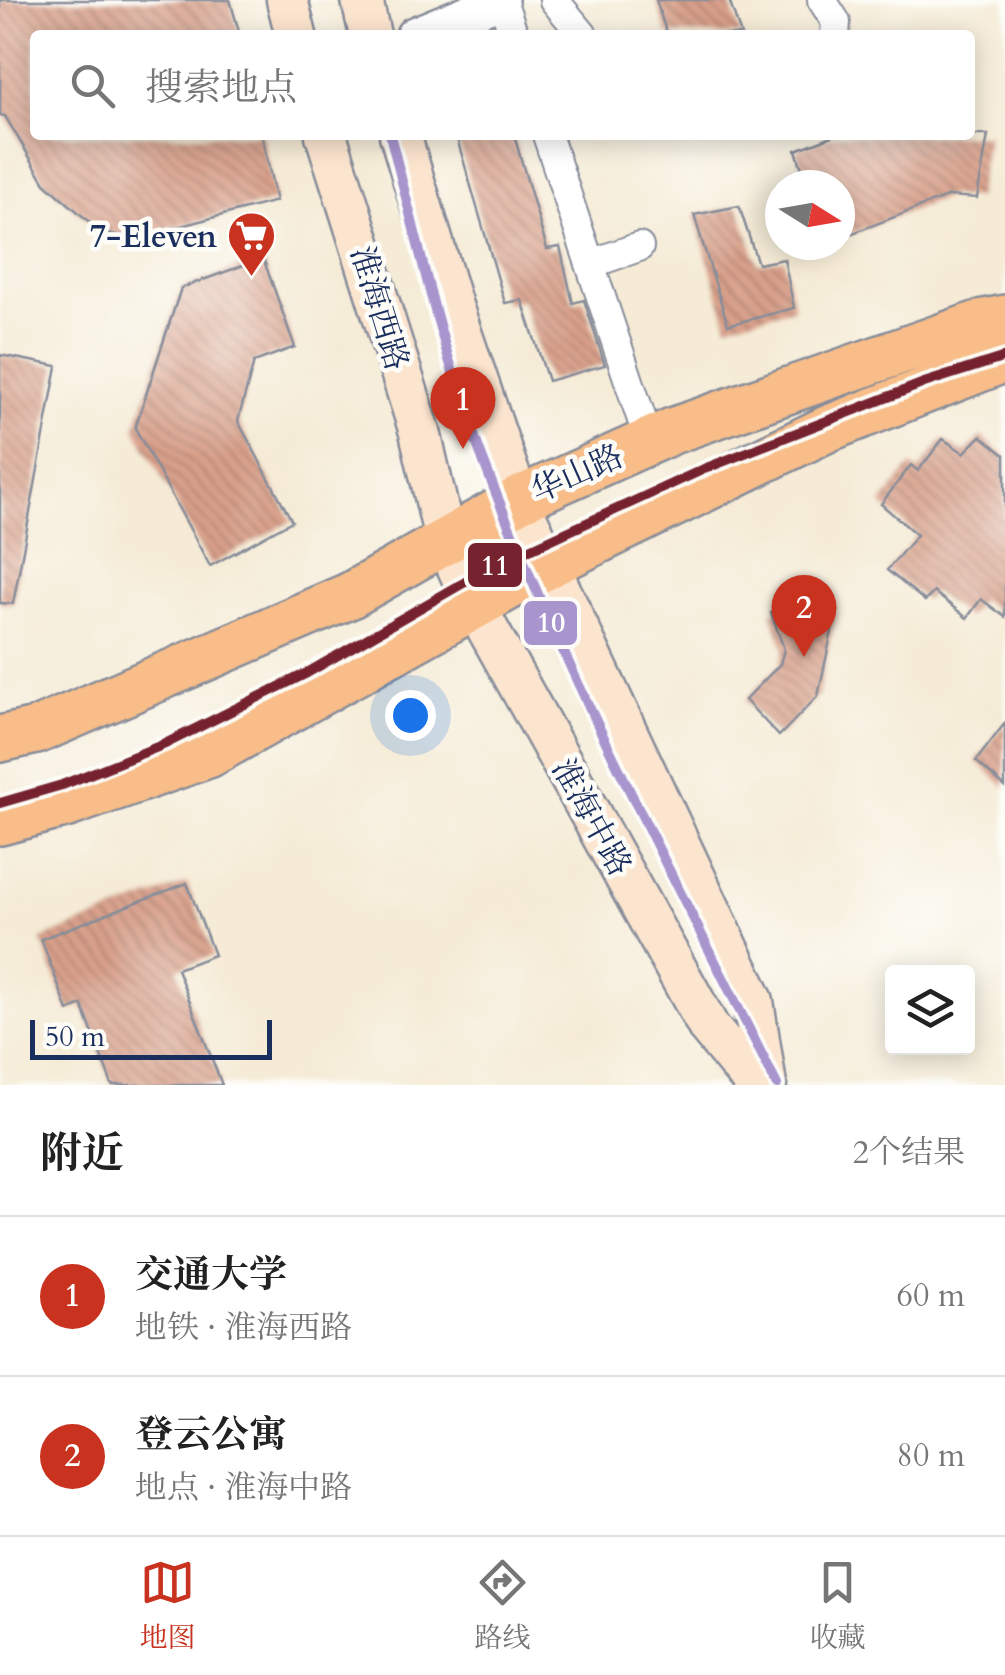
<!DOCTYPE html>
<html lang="zh">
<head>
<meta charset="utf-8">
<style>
  body { margin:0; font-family:Cardo,"Noto Serif SC",serif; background:#f6f6f6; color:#222 }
  .controls { position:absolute; right:30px; bottom:30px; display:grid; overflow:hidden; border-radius:10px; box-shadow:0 5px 25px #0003 }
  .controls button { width:90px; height:90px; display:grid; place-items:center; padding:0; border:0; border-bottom:2px solid #e0e0e0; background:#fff; color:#222; font:50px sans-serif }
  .compass { position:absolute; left:765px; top:170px; width:90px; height:90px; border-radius:50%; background:#fff; box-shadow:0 5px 25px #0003; rotate:101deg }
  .scale { position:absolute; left:30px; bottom:25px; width:242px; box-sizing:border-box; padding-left:10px; border:5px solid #1b2f5e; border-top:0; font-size:28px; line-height:35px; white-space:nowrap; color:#1b2f5e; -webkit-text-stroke:8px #fdfcf7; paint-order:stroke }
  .you { position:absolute; left:410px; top:715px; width:35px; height:35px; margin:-25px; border:8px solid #fff; border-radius:50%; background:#1a73e8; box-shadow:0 0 0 15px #1a73e833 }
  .badge { display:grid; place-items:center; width:65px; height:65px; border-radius:50%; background:#c8321e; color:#fff; font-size:32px; font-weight:700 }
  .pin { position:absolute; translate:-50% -82px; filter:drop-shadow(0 2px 5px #0008) }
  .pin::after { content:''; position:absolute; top:52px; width:35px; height:30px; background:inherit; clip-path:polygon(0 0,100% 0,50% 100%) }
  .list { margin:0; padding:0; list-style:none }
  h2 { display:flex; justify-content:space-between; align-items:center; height:130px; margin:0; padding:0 40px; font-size:42px }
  h2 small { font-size:32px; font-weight:400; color:#767676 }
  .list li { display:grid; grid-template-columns:65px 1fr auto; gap:30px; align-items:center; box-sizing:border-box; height:160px; padding:0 40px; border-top:2px solid #e0e0e0 }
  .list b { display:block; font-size:38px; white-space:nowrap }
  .list p { margin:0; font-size:32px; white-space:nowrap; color:#767676 }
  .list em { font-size:32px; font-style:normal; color:#767676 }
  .icon { flex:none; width:55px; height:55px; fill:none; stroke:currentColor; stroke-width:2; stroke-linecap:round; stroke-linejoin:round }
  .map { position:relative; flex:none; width:1005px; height:1085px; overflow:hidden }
  .search { position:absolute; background:#fff; box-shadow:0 5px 25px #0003; left:30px; right:30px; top:30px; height:110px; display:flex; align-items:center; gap:25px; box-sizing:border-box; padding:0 35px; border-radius:10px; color:#767676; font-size:38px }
  .sheet { height:450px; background:#fff }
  nav { display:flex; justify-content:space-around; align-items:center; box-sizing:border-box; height:140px; border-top:2px solid #e0e0e0; background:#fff; font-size:28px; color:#767676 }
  nav a { display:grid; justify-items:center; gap:5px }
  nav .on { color:#c8321e }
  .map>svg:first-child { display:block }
  .building { fill:url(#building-back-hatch) }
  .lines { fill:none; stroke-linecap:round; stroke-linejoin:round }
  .minor-casing { stroke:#888d9a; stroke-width:32 }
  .tertiary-casing { stroke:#888d9a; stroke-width:40 }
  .secondary-casing { stroke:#888d9a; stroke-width:45 }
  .primary-casing { stroke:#888d9a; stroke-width:50 }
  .minor { stroke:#fff; stroke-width:28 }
  .tertiary { stroke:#fff; stroke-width:35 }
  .secondary { stroke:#fce5cf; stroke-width:40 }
  .primary { stroke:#f8bd88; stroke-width:45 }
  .metro-1-casing { stroke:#fdfcf7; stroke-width:18 }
  .metro-2-casing { stroke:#fdfcf7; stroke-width:18 }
  .metro-1 { stroke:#76232f; stroke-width:10 }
  .metro-2 { stroke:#a895ce; stroke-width:10 }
  .labels { text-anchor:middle; stroke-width:9; stroke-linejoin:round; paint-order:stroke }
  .poi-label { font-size:32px; font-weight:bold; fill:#1b2f5e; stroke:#fdfcf7; text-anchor:end }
  .street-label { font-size:32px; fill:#1b2f5e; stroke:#fdfcf7 }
  .line-badge { stroke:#fdfcf7; stroke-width:4 }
  .badge-label { font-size:28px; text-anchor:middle; font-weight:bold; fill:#fff }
</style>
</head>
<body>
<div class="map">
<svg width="1005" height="1085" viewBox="0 0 1005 1085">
  <defs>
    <pattern id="building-back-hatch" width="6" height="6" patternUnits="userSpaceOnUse" patternTransform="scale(2.5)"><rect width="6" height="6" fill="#d9a08a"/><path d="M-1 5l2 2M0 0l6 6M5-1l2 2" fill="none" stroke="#af8374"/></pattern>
  </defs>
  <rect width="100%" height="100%" fill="#fdfcf7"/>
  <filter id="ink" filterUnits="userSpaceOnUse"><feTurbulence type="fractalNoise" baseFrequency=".01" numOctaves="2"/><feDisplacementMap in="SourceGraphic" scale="20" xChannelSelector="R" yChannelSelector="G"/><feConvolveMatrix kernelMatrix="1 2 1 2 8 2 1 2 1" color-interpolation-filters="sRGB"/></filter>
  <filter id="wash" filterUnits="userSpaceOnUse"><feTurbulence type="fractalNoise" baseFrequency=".0048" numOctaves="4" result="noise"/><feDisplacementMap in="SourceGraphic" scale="40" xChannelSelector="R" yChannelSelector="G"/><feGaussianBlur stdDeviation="2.25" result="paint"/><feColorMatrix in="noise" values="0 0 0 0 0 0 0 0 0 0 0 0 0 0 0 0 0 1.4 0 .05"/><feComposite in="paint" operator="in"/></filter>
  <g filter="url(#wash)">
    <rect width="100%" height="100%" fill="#f5ebd6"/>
    <g id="blocks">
      <path class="building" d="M0,0h230l10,35h-205v100h227l14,66 -137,36 -36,-3 -58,-51 -40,-67 -5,-1z
        M656,0h73l12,35h-74z
        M456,135h58l33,114 13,-2 13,56 11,-3 21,65 -57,16 -26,-81 -17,3z
        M835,135h153l-11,63 -28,-2 -109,42v-53h-33l-11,-35z
        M739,206l19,58 26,-5 10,49 -66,17 -34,-110z
        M263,258l32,89 -41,15 -16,59 54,100 -82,45 -75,-138 46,-140z
        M0,355l57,11 -44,238 -13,-1z
        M981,436l24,19v162l-24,-18 -14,19 -33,-26 -9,9 -38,-31 30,-35 -36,-31 30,-39 7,6 25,-32 21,14z
        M821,590l14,27 -17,79 -39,40 -34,-36 35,-36 4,-15 -13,-36z
        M1005,723v64l-29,-26z
        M187,883l27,72 -37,14 45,116h-110l-30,-80 -14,6 -27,-72z"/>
    </g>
  </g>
  <g filter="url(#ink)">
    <use href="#blocks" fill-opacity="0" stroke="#888d9a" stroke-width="2.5"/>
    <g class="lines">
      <defs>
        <path id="minor" d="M502,0l12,35
          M554,0l29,35
          M822,0l14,22 -1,13
          M547,135l102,306
          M590,264l49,-17"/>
        <path id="tertiary" d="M414,35l86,-35"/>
        <path id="secondary" d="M287,0l9,35
          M362,0l8,35
          M326,135l94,297 25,107 30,67 234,422 47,57
          M400,135l53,174 65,191 235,501 13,84"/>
        <path id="primary" d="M0,739l36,-8 313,-135 169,-96 154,-69 312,-109 21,-4
          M0,822l68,-18 140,-49 342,-191 277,-135 178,-70"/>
      </defs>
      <use href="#minor" class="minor-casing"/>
      <use href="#tertiary" class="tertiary-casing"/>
      <use href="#secondary" class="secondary-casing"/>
      <use href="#primary" class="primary-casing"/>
      <use href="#minor" class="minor"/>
      <use href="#tertiary" class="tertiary"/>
      <use href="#secondary" class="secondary"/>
      <use href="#primary" class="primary"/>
      <defs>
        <path id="metro-1" d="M0,803l62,-18 103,-41 142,-71 186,-107 211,-97 220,-86 81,-26"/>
        <path id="metro-2" d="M390,135c27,102 49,206 86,306 82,222 196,432 301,644"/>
      </defs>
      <use href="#metro-1" class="metro-1-casing"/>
      <use href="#metro-2" class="metro-2-casing"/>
      <use href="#metro-1" class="metro-1"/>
      <use href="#metro-2" class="metro-2"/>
    </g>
  </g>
  <defs>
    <symbol id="supermarket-pin" viewBox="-11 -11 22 30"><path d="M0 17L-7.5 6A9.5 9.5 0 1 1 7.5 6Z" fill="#c8321e" stroke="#fdfcf7"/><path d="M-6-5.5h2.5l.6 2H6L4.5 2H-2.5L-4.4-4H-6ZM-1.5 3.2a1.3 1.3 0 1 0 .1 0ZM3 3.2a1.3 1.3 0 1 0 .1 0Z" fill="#fff"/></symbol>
  </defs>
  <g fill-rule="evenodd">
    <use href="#supermarket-pin" x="224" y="208" width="55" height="75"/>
  </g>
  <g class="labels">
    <g class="poi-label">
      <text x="217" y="247">7-Eleven</text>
    </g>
    <g class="street-label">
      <text transform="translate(380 308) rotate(73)" y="11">淮海西路</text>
      <text transform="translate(577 473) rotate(-24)" y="11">华山路</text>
      <text transform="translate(592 817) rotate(61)" y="11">淮海中路</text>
    </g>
  </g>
  <g class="line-badge">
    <rect x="466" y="541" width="58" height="48" rx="10" fill="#76232f"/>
    <rect x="522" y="599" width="57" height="48" rx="10" fill="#a895ce"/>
  </g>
  <g class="badge-label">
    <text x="495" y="575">11</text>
    <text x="551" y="632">10</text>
  </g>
</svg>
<div class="controls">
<button><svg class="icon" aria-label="layers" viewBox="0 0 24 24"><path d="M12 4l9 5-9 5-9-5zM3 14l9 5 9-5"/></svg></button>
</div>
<svg class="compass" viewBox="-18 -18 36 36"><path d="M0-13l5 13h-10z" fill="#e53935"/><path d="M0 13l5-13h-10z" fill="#767676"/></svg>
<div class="scale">50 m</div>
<div class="you"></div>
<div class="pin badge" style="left:463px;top:449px">1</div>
<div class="pin badge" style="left:804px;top:657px">2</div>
<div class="search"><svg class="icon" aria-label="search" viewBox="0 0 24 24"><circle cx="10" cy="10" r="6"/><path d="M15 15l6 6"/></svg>搜索地点</div>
</div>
<section class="sheet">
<h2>附近<small>2个结果</small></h2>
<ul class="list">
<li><span class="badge">1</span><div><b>交通大学</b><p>地铁 · 淮海西路</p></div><em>60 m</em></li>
<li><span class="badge">2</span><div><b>登云公寓</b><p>地点 · 淮海中路</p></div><em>80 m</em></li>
</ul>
</section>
<nav>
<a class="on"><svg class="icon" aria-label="map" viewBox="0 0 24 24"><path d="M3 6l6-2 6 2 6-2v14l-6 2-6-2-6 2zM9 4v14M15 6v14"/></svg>地图</a>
<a><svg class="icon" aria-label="directions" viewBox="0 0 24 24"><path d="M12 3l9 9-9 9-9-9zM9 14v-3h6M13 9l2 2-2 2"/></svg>路线</a>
<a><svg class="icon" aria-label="saved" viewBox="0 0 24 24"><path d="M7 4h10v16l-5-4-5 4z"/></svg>收藏</a>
</nav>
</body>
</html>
